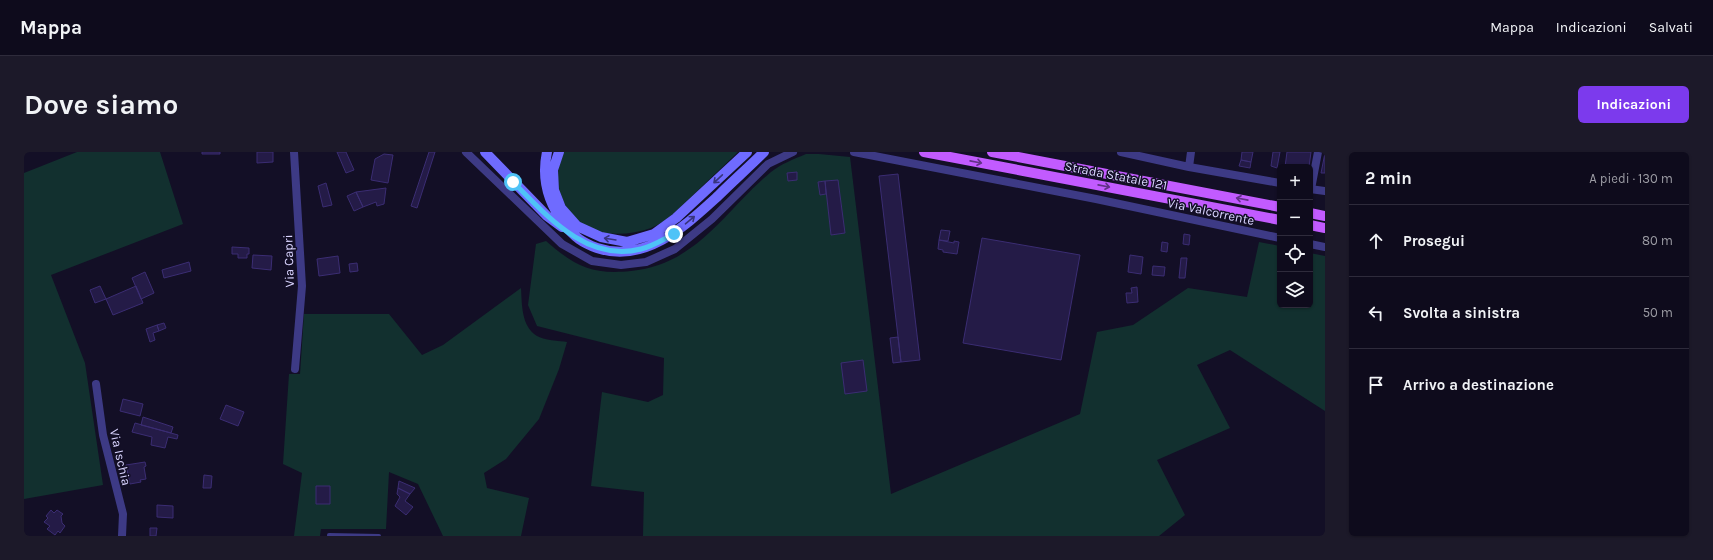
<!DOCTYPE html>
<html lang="it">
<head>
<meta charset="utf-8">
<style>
  body { margin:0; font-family:Karla,sans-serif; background:#1c1929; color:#f1f3f6 }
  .controls { position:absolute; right:12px; top:12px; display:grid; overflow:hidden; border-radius:6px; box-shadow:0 1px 3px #0004 }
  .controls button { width:36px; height:36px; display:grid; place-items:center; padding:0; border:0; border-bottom:1px solid #2e2b3b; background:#0e0b1c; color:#f1f3f6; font:20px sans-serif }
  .stop { position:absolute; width:12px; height:12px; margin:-9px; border:3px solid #4fc3f7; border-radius:50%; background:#fff }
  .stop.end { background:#4fc3f7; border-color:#fff; box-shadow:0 1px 4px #0008 }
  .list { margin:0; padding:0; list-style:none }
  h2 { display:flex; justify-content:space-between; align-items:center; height:52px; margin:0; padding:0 16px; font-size:17px }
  h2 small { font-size:13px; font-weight:400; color:#9b9ba3 }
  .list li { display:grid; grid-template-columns:26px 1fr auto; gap:12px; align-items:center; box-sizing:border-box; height:72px; padding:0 16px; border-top:1px solid #2e2b3b }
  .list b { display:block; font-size:15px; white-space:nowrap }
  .list em { font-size:13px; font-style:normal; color:#9b9ba3 }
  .icon { flex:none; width:22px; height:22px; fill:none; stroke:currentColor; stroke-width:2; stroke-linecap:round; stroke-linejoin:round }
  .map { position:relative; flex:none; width:1301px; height:384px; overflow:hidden; border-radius:6px }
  header { display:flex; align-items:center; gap:24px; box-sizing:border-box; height:56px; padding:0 20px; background:#0e0b1c; border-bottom:1px solid #2e2b3b }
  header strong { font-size:19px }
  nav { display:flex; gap:22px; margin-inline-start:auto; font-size:14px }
  .intro { display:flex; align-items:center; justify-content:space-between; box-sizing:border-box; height:96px; padding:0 24px }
  h1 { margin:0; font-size:28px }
  .button { padding:10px 18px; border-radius:6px; background:#7c3aed; color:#fff; font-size:14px; font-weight:700 }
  main { display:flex; gap:24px; padding:0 24px }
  aside { flex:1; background:#0e0b1c; border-radius:6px; box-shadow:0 1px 3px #0004 }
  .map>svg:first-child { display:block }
  .green { fill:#12302f }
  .building { fill:#241b47; stroke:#3b2d73 }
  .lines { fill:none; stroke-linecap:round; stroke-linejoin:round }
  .lane { stroke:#3d3a85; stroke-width:4 }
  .street { stroke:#3d3a85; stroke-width:8 }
  .secondary { stroke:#6f6bff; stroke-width:10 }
  .primary { stroke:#c25bff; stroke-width:10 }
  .oneway { stroke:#623188 }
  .oneway2 { stroke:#38347d }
  .route { stroke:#4fc3f7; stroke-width:5 }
  .labels { text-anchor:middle; stroke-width:3; stroke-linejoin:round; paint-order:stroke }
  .street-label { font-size:13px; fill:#d9d4ff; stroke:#130f26 }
</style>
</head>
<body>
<header>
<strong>Mappa</strong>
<nav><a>Mappa</a><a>Indicazioni</a><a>Salvati</a></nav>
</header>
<div class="intro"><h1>Dove siamo</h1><a class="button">Indicazioni</a></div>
<main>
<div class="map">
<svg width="1301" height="384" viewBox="0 0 1301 384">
  <rect width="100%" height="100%" fill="#130f26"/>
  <path class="green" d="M53,0h83l23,72 -132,51 34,88 18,122 -79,14v-326z
    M539,0h175c-15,15 -31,29 -46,44 -12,11 -25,26 -41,32 -14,5 -30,7 -45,5 -13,-1 -28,-10 -36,-21 -14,-18 -15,-39 -7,-60z
    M782,2h13l31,3 41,337 189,-80 17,-82 36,-7 55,-37 59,9 12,-55 21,4v59h30v-52l15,3v155l-95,-61 -33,15 33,63 -73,32 28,55 -26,21h-516l1,-44 -53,-6 11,-94 46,10 15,-7 1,-37 -127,-32 -9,-21 8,-61 10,-3c29,25 45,34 85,30 67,-7 93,-60 140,-99 10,-8 23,-13 35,-18z
    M497,136c1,16 0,38 16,48 6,4 23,5 30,6l-8,27 -20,50 -33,40 -22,14 3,15 42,10 -8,38h-78l-25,-52 -29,-12 -3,57h-65l-1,7h-26l8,-63 -19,-9 6,-90h11l4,-60h85l33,41 21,-10z"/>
  <path class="building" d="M178,0h18v2h-18z
    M233,0h16v10l-16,1z
    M313,0h9l8,18 -8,3z
    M405,0h6l-18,56 -6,-2z
    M1218,0h11l-2,10 -10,-2z
    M1249,0h7l-3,16 -6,-2z
    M1263,0h24l-2,15h-24z
    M1301,1v20h-4z
    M360,2l9,1 -5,28 -17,-3 4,-21z
    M1217,8l10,2 -1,6 -11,-2z
    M773,20v8l-9,1 -1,-8z
    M874,22l22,186 -19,2 -22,-186z
    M814,28l7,53 -14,2 -6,-54z
    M801,29l1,13 -6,1 -2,-13z
    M302,31l6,22 -9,2 -5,-21z
    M362,36l-2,16 -7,2 -1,-4 -13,5 -7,-15z
    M332,40l7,15 -9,4 -7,-15z
    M917,78l9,1 -2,10 -9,-1z
    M1160,82l6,1 -1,10 -6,-1z
    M958,86l98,17 -19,105 -98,-17z
    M915,88l15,3v-2l5,1 -2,12 -14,-2v-2l-5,-1z
    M1138,90l6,1 -1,9 -6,-1z
    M208,95l17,1v6h-2v4h-9v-4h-6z
    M229,103l19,1 -1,14 -19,-2z
    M1106,103l13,2 -2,17 -13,-2z
    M314,104l2,17 -21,3 -2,-17z
    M1157,106h6l-2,20h-6z
    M165,110l2,9 -27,7 -2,-8z
    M333,111l1,8 -8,1 -1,-8z
    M1129,114l12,1 -1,9 -12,-1z
    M121,120l9,21 -13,6 -9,-21z
    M76,134l6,13 -11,4 -5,-13z
    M112,134l7,17 -30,12 -7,-16z
    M1113,135l1,15 -11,1 -1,-10h6l-1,-5z
    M140,171l2,5 -7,3 -2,-6z
    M133,173l2,6 -6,2 2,7 -5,2 -4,-13z
    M874,185l3,25 -8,1 -3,-25z
    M839,208l4,31 -22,3 -4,-31z
    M99,247l20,5 -3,12 -20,-5z
    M202,253l18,7 -6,14 -18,-7z
    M119,265l30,10 -2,6 -30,-8z
    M111,271l43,12 -1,4 -9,-2 -3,11 -14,-3 1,-8 -20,-5z
    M121,310l1,4 -2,1 2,12 -6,1 1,2 -11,2 -4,-19z
    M180,323l8,1 -1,12h-8z
    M375,329l16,7 -5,6 -12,-6z
    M292,334h14v18h-14z
    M374,336l12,6 -5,7 8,6 -7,8 -11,-9 5,-9 -3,-3z
    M133,353l16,1v12l-16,-1z
    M27,358l3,3 3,-3 6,4 -2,2 1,7 3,3 -5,7 -2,-2 -3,4 -8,-6 3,-3 -6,-4 4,-4 -2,-2z
    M126,376h7l-1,8h-6z"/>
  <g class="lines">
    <path class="lane" d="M305,383l50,1"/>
    <path class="street" d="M270,0l8,134 -7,83
      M442,0l96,92 30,17 29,4 25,-3 29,-13 37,-30 56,-55 25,-12
      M830,0l242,47 184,39
      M1097,0l68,15 91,16
      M1165,15l2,-15
      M1286,37l15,2
      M1287,37l7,-37
      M1286,92l15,3
      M72,232l7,51 20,79 -1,22"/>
    <path class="secondary" d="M461,0l62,64 15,11
      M523,0c-6,28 1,51 18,73 9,12 18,18 32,23 48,16 88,-22 121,-52 15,-15 31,-29 46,-44
      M535,0l-6,18 1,20 7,18 16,18 24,11 26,5 27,-8 22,-16 71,-66"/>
    <path class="primary" d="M900,0l356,68
      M968,0l288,55
      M1286,61l15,3
      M1286,73l15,3"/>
  </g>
  <defs><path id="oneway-shaft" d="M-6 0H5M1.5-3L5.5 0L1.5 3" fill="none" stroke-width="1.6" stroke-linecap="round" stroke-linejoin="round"/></defs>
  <g class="oneway">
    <use href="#oneway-shaft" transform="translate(952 10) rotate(11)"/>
    <use href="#oneway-shaft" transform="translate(1080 34) rotate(11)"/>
    <use href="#oneway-shaft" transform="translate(1218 47) rotate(-169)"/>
  </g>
  <g class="oneway2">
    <use href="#oneway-shaft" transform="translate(694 27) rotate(137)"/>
    <use href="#oneway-shaft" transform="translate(666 68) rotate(-40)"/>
    <use href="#oneway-shaft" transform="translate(586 87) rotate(-171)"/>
  </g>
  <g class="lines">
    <path class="route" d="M489,30c34,34 74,81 128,67 12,-3 23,-10 33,-15"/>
  </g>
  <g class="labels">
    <g class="street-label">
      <text transform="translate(1092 23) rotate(11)" y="5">Strada Statale 121</text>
      <text transform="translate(1187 59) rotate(12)" y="5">Via Valcorrente</text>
      <text transform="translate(264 109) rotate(-92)" y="5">Via Capri</text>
      <text transform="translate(97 305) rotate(77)" y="5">Via Ischia</text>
    </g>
  </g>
</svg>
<div class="controls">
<button>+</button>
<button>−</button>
<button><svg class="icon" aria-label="locate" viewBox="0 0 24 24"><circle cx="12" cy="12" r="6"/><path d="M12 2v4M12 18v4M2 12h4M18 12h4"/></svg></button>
<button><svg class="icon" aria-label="layers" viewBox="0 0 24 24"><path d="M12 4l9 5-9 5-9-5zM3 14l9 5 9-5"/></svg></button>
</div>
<div class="stop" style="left:489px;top:30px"></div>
<div class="stop end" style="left:650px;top:82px"></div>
</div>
<aside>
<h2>2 min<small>A piedi · 130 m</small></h2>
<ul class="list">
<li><svg class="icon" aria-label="ahead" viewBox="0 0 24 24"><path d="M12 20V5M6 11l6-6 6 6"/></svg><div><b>Prosegui</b></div><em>80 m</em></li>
<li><svg class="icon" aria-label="left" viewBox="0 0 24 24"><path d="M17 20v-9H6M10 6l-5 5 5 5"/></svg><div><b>Svolta a sinistra</b></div><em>50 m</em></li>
<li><svg class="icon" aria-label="arrive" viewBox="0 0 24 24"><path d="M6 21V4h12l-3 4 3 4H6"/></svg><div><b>Arrivo a destinazione</b></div></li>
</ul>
</aside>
</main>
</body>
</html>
